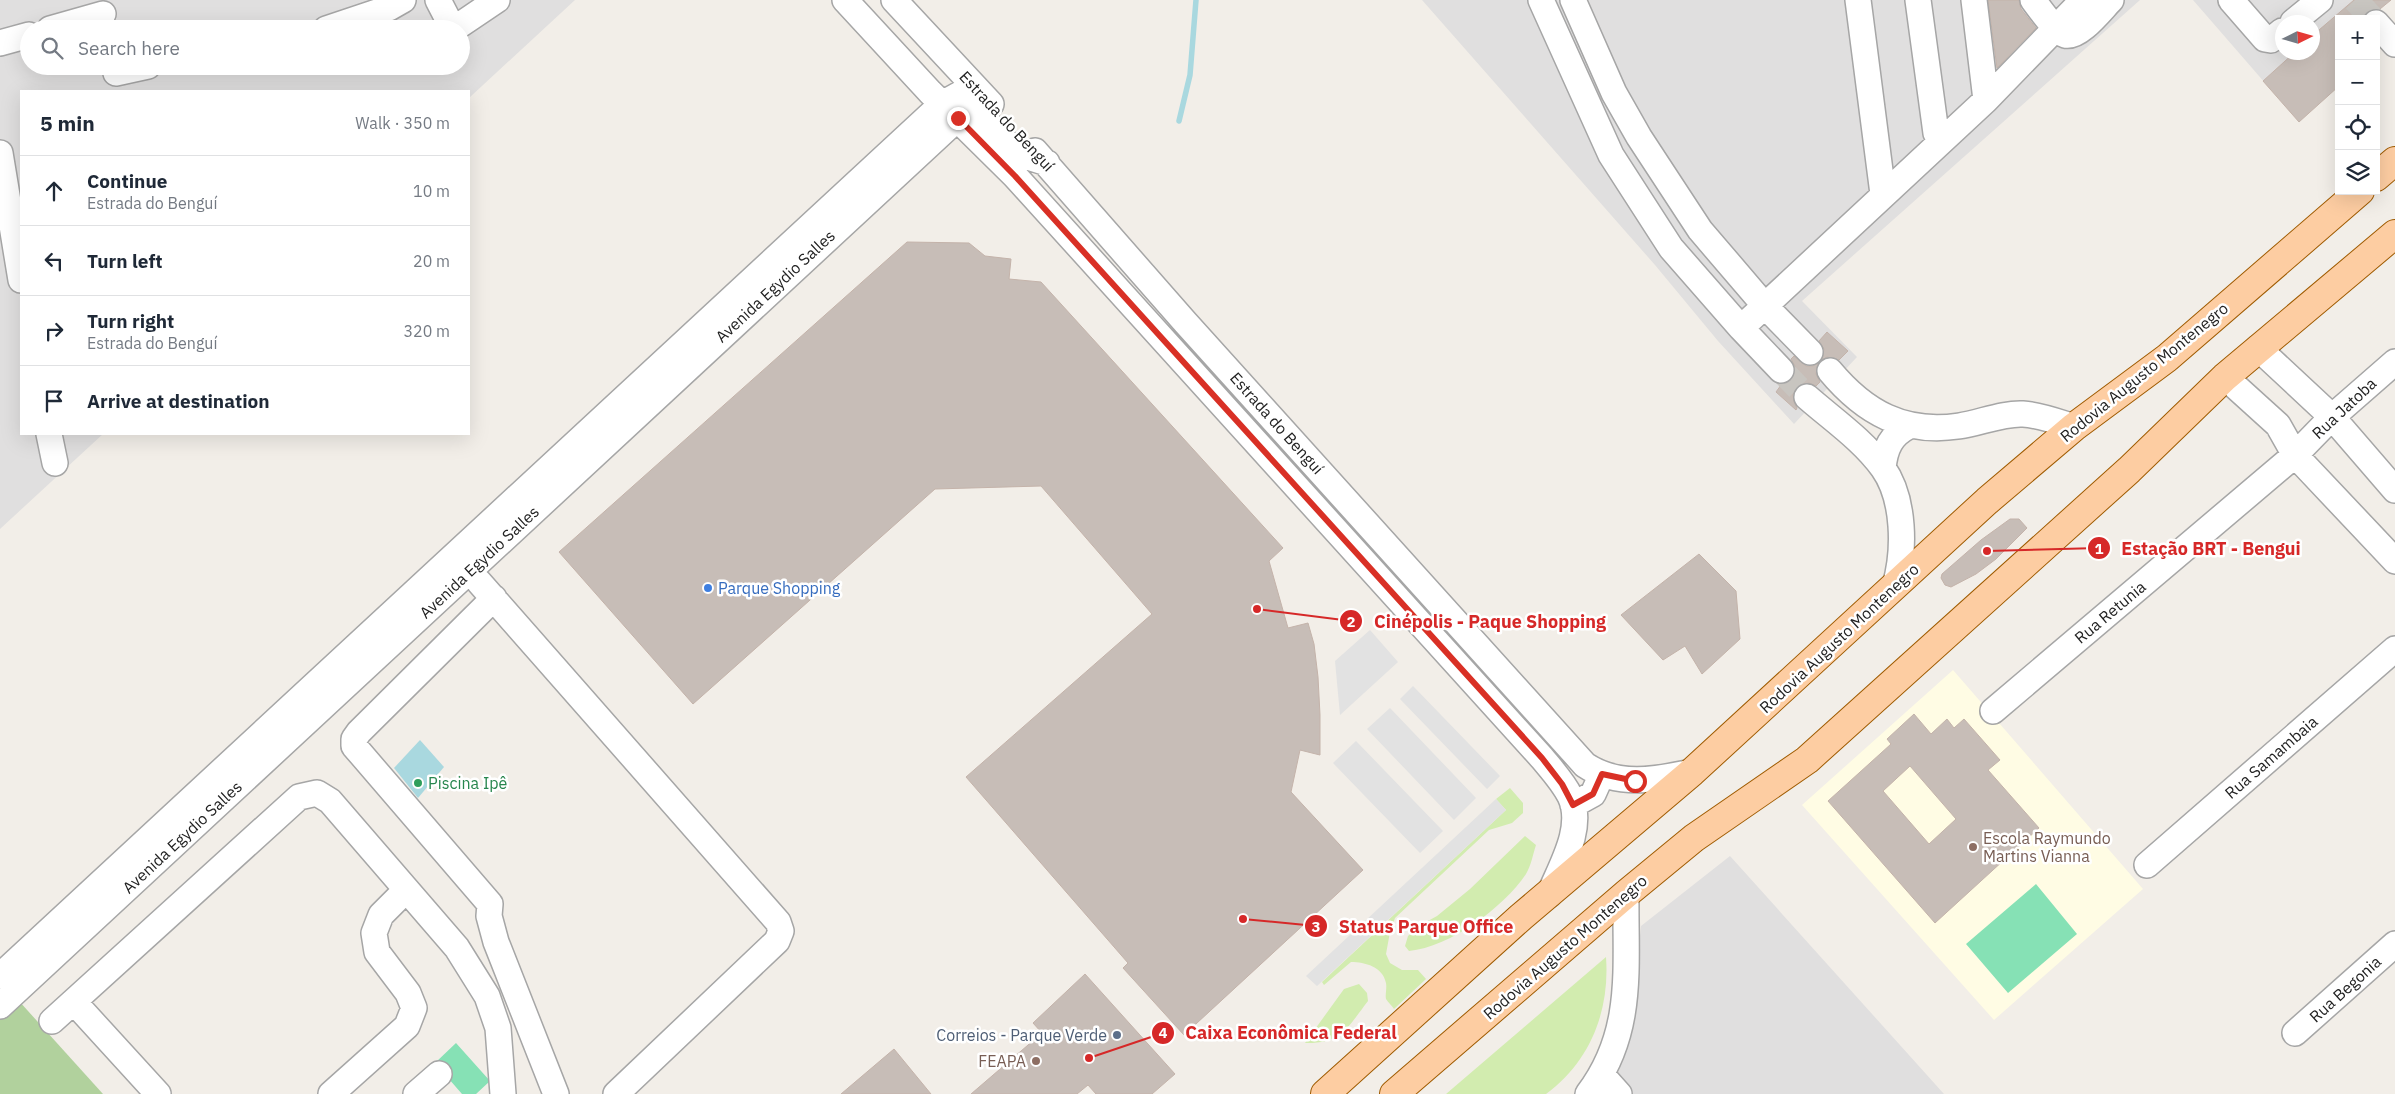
<!DOCTYPE html>
<html lang="en">
<head>
<meta charset="utf-8">
<style>
  body { margin:0; font-family:"IBM Plex Sans",sans-serif; background:#f2f2f3; color:#1f2937 }
  .controls { position:absolute; right:15px; top:15px; display:grid; overflow:hidden; border-radius:0px; box-shadow:0 5px 20px #0002 }
  .controls button { width:45px; height:45px; display:grid; place-items:center; padding:0; border:0; border-bottom:1px solid #e0e1e3; background:#fff; color:#1f2937; font:25px sans-serif }
  .compass { position:absolute; left:2275px; top:15px; width:45px; height:45px; border-radius:50%; background:#fff; box-shadow:0 5px 20px #0002; rotate:85deg }
  .stop { position:absolute; width:15px; height:15px; margin:-11px; border:4px solid #d93025; border-radius:50%; background:#fff }
  .stop.end { background:#d93025; border-color:#fff; box-shadow:0 1px 5px #0008 }
  .list { margin:0; padding:0; list-style:none }
  h2 { display:flex; justify-content:space-between; align-items:center; height:65px; margin:0; padding:0 20px; font-size:21px }
  h2 small { font-size:16px; font-weight:400; color:#747a83 }
  .list li { display:grid; grid-template-columns:32px 1fr auto; gap:15px; align-items:center; box-sizing:border-box; height:70px; padding:0 20px; border-top:1px solid #e0e1e3 }
  .list b { display:block; font-size:19px; white-space:nowrap }
  .list p { margin:0; font-size:16px; white-space:nowrap; color:#747a83 }
  .list em { font-size:16px; font-style:normal; color:#747a83 }
  .icon { flex:none; width:28px; height:28px; fill:none; stroke:currentColor; stroke-width:2; stroke-linecap:round; stroke-linejoin:round }
  .map { position:relative; flex:none; width:2395px; height:1094px; overflow:hidden }
  .search { position:absolute; background:#fff; box-shadow:0 5px 20px #0002; left:20px; top:20px; width:450px; height:55px; display:flex; align-items:center; gap:12px; box-sizing:border-box; padding:0 18px; border-radius:28px; color:#747a83; font-size:19px }
  .panel { position:absolute; background:#fff; box-shadow:0 5px 20px #0002; left:20px; top:90px; width:450px; height:345px; border-radius:0px }
  .map>svg:first-child { display:block }
  .residential { fill:#e0dfdf; fill-rule:evenodd }
  .education { fill:#fffce4 }
  .grass { fill:#d2ecaf }
  .forest { fill:#b1d19d }
  .pitch { fill:#86e1b5 }
  .parking { fill:#e2e2e2 }
  .water { fill:#a9d8df }
  .lines { fill:none; stroke-linecap:round; stroke-linejoin:round }
  .stream { stroke:#a9d8df; stroke-width:5.5 }
  .building { fill:#c7bdb7; stroke:#c4b3aa; fill-rule:evenodd }
  .minor-tunnel { stroke:#c8c5c0; stroke-width:25; stroke-dasharray:25 12; stroke-linecap:butt }
  .minor-casing { stroke:#a6a6a6; stroke-width:28 }
  .major-casing { stroke:#9f5b00; stroke-width:30 }
  .minor { stroke:#fff; stroke-width:25 }
  .major { stroke:#fdcda2; stroke-width:28 }
  .route { stroke:#d93025; stroke-width:6 }
  .shop-dot { fill:#3f7fe0; stroke:#fff; stroke-width:2 }
  .leisure-dot { fill:#2e9e5b; stroke:#fff; stroke-width:2 }
  .education-dot { fill:#8d6e63; stroke:#fff; stroke-width:2 }
  .service-dot { fill:#5c6f8a; stroke:#fff; stroke-width:2 }
  .labels { text-anchor:middle; stroke-width:5; stroke-linejoin:round; paint-order:stroke }
  .street-label { font-size:16px; fill:#222; stroke:#fff }
  .shop-label { font-size:16px; fill:#366cbe; stroke:#fff; text-anchor:start }
  .leisure-label { font-size:16px; fill:#27864d; stroke:#fff; text-anchor:start }
  .education-label { font-size:16px; fill:#785e54; stroke:#fff; text-anchor:start }
  .service-label { font-size:16px; fill:#4e5e75; stroke:#fff; text-anchor:end }
  .leader { fill:none; stroke:#d62828; stroke-width:2 }
  .callout-dot { fill:#d62828; stroke:#fff; stroke-width:2 }
  .mark-label { font-size:15px; text-anchor:middle; font-weight:bold; fill:#fff }
  .callout-label { font-size:18px; text-anchor:middle; font-weight:bold; fill:#d62828; stroke:#fff; stroke-width:5; stroke-linejoin:round; paint-order:stroke }
</style>
</head>
<body>
<div class="map">
<svg width="2395" height="1094" viewBox="0 0 2395 1094">
  <rect width="100%" height="100%" fill="#f2eee8"/>
  <path class="residential" d="M0,0h575l-106,98v-7h-448v343h82l-103,95zM29,29h432v37h-432z
    M1422,0h718l-338,301 55,56 -63,67 -76,-83 -63,-76z
    M2193,0h181l-35,19v13l-67,59zM2282,22h30v30h-30z
    M1730,856l214,238h-316l-13,-22 21,-96 5,-50z"/>
  <path class="education" d="M1953,670l190,219 -149,131 -192,-215z"/>
  <path class="grass" d="M1510,788l13,15v10l-11,10 -23,7 -94,88 -5,14 -4,22 4,9 12,7h16l8,9 -32,30c-2,-3 -6,-7 -8,-10 -1,-4 1,-11 0,-16 -3,-16 -21,-21 -35,-21l-27,23 -2,-3 184,-172 -10,-11z
    M1525,836l11,9c-3,9 -5,21 -10,29 -23,34 -76,73 -117,77l-4,-5 3,-10 9,-9 20,-11 33,-27z
    M1606,957c4,54 -16,105 -60,137h-100z
    M1359,984l8,9 1,8c-20,26 -27,43 -63,42l39,-54z"/>
  <path class="forest" d="M0,980l103,114h-103z"/>
  <path class="pitch" d="M2036,884l41,50 -69,59 -42,-49z
    M456,1043l34,38 -14,13h-14l-27,-31z"/>
  <path class="parking" d="M1370,630l28,32 -58,53 -5,-54z
    M1413,686l87,90 -13,13 -87,-90z
    M1390,708l86,90 -22,22 -87,-91z
    M1356,741l87,90 -23,22 -87,-90z
    M1496,799l10,11 -189,176 -11,-10z"/>
  <path class="water" d="M420,740l24,27 -26,31 -24,-30z"/>
  <g class="lines">
    <path class="stream" d="M1179,121l11,-46 6,-75"/>
  </g>
  <path class="building" d="M1988,0h31l2,9 15,19 -39,40z
    M2354,0h37l-11,9h-7l-6,3 -5,7h-23v67l-40,36 -36,-41 32,-29h17v-16z
    M907,242l62,1 16,13 26,3 -2,20 32,3 242,266 -14,13 19,67 20,-5 6,21 4,33 2,38v40l-20,-5 -9,42 72,78 -179,165 -61,-67 5,-5 -162,-186 186,-163 -111,-128 -106,3 -242,215 -134,-152z
    M1827,332l21,19 -9,9 -12,-3 -5,3 2,-11 -5,-8z
    M1794,356l12,10h7l5,-3 -2,11 4,8 -4,4 -7,-3 -13,4 -3,8 1,7 3,6 -1,2 -20,-18 5,-7 -2,-1 12,-3 4,-7v-8l-4,-7z
    M2010,519h9l8,9 -31,31 -20,15 -25,13 -6,-2 -4,-7 1,-4 39,-34z
    M1699,554l37,37 4,48 -38,35 -17,-28 -22,14 -42,-45z
    M1914,714l17,20 16,-15 7,9 10,-9 36,41 -12,10 51,58 -104,95 -107,-122 63,-57 -4,-5zM1910,766l46,53 -27,25 -46,-53z
    M1085,974l90,100 -23,20h-56l-8,-9 -11,9h-106l71,-61 -9,-10z
    M894,1049l37,45h-90z"/>
  <g class="lines">
    <path class="minor-tunnel" d="M2355,0l17,18
      M1781,370l26,27"/>
    <defs>
      <path id="minor" d="M438,0l15,29
        M845,0l85,92 85,84 527,582c10,12 21,24 28,38 15,31 -9,70 -21,99
        M894,0l97,104
        M1541,0l70,155 60,93 70,80 40,42
        M1573,0l41,93 25,44 61,93 65,76 45,46
        M1858,0l25,194
        M1918,0l18,133 4,9
        M2033,0c6,8 23,32 32,35 14,4 37,-26 46,-35
        M2231,0l34,39 6,1 11,-9
        M2293,22l27,-22
        M2376,23l19,21
        M50,29l53,-15
        M326,29l63,-21 14,-8
        M454,29l43,-29
        M0,43l29,-8
        M116,73l32,-7
        M1986,100l97,-100
        M1035,151l150,171 400,443c33,22 70,15 107,7
        M0,153l21,127
        M1741,328l245,-228 -12,-100
        M2258,348l74,69 63,73
        M1830,371c35,42 74,63 129,55 21,-3 43,-13 64,-12 17,1 35,8 51,13
        M2225,377l53,48 17,30 100,106
        M1807,397c25,22 56,43 76,71 22,31 22,83 12,118
        M49,434l6,29
        M1883,468c2,-20 8,-33 26,-42
        M479,582l299,340 3,9 -4,10 -161,153
        M494,598l-135,134 -5,7v7l136,158 -1,12 7,26 60,152
        M1993,711l302,-256 37,-38 63,-55
        M1573,805l20,-11 9,-20
        M2147,865l248,-216
        M0,976l942,-872 18,-10 49,51 16,11 22,7
        M74,1002l84,92
        M0,1006l958,-888
        M52,1021l247,-224 18,-4 13,8 127,147 30,48 11,32 5,66
        M2295,1033l100,-89
        M1602,1075l17,19
        M331,1094l76,-68 7,-18 -6,-15 -31,-41 -3,-19 7,-18 25,-25
        M416,1094l23,-20
        M1588,1094c47,-62 37,-126 38,-200"/>
      <path id="major" d="M2376,177l19,-16
        M1325,1094l196,-177 171,-145 295,-271 87,-74 93,-69 193,-167
        M1394,1094l232,-200 68,-56 113,-78 322,-290 96,-93 170,-143"/>
    </defs>
    <use href="#minor" class="minor-casing"/>
    <use href="#major" class="major-casing"/>
    <use href="#minor" class="minor"/>
    <use href="#major" class="major"/>
  </g>
  <g class="lines">
    <path class="route" d="M958,118l57,58 527,582 20,26 11,21 20,-11 9,-20 33,7"/>
  </g>
  <circle class="shop-dot" cx="708" cy="588" r="5"/>
  <circle class="leisure-dot" cx="418" cy="783" r="5"/>
  <g class="education-dot">
    <circle cx="1973" cy="847" r="5"/>
    <circle cx="1036" cy="1061" r="5"/>
  </g>
  <circle class="service-dot" cx="1117" cy="1035" r="5"/>
  <g class="labels">
    <g class="street-label">
      <text transform="translate(1007 121) rotate(47)" y="6">Estrada do Benguí</text>
      <text transform="translate(775 286) rotate(-43)" y="6">Avenida Egydio Salles</text>
      <text transform="translate(2144 372) rotate(-39)" y="6">Rodovia Augusto Montenegro</text>
      <text transform="translate(2344 408) rotate(-43)" y="6">Rua Jatoba</text>
      <text transform="translate(1277 423) rotate(48)" y="6">Estrada do Benguí</text>
      <text transform="translate(479 562) rotate(-43)" y="6">Avenida Egydio Salles</text>
      <text transform="translate(2110 612) rotate(-40)" y="6">Rua Retunia</text>
      <text transform="translate(1839 638) rotate(-43)" y="6">Rodovia Augusto Montenegro</text>
      <text transform="translate(2271 757) rotate(-41)" y="6">Rua Samambaia</text>
      <text transform="translate(182 837) rotate(-43)" y="6">Avenida Egydio Salles</text>
      <text transform="translate(1565 947) rotate(-41)" y="6">Rodovia Augusto Montenegro</text>
      <text transform="translate(2345 989) rotate(-42)" y="6">Rua Begonia</text>
    </g>
    <g class="shop-label">
      <text x="718" y="594">Parque Shopping</text>
    </g>
    <g class="leisure-label">
      <text x="428" y="789">Piscina Ipê</text>
    </g>
    <g class="education-label">
      <text x="1983" y="844">Escola Raymundo<tspan x="1983" dy="18">Martins Vianna</tspan></text>
      <text x="1026" y="1067" text-anchor="end">FEAPA</text>
    </g>
    <g class="service-label">
      <text x="1107" y="1041">Correios - Parque Verde</text>
    </g>
  </g>
  <path class="leader" d="M1987 551L2099 548M1257 609L1351 621M1243 919L1316 926M1089 1058L1163 1033"/>
  <g class="callout-dot">
    <circle cx="1987" cy="551" r="5"/>
    <circle cx="1257" cy="609" r="5"/>
    <circle cx="1243" cy="919" r="5"/>
    <circle cx="1089" cy="1058" r="5"/>
    <circle cx="2099" cy="548" r="12"/>
    <circle cx="1351" cy="621" r="12"/>
    <circle cx="1316" cy="926" r="12"/>
    <circle cx="1163" cy="1033" r="12"/>
  </g>
  <g class="mark-label">
    <text x="2099" y="554">1</text>
    <text x="1351" y="627">2</text>
    <text x="1316" y="932">3</text>
    <text x="1163" y="1038">4</text>
  </g>
  <g class="callout-label">
    <text x="2211" y="555">Estação BRT - Bengui</text>
    <text x="1490" y="628">Cinépolis - Paque Shopping</text>
    <text x="1426" y="933">Status Parque Office</text>
    <text x="1291" y="1039">Caixa Econômica Federal</text>
  </g>
</svg>
<div class="controls">
<button>+</button>
<button>−</button>
<button><svg class="icon" aria-label="locate" viewBox="0 0 24 24"><circle cx="12" cy="12" r="6"/><path d="M12 2v4M12 18v4M2 12h4M18 12h4"/></svg></button>
<button><svg class="icon" aria-label="layers" viewBox="0 0 24 24"><path d="M12 4l9 5-9 5-9-5zM3 14l9 5 9-5"/></svg></button>
</div>
<svg class="compass" viewBox="-18 -18 36 36"><path d="M0-13l5 13h-10z" fill="#e53935"/><path d="M0 13l5-13h-10z" fill="#747a83"/></svg>
<div class="stop" style="left:1635px;top:781px"></div>
<div class="stop end" style="left:958px;top:118px"></div>
<div class="search"><svg class="icon" aria-label="search" viewBox="0 0 24 24"><circle cx="10" cy="10" r="6"/><path d="M15 15l6 6"/></svg>Search here</div>
<section class="panel">
<h2>5 min<small>Walk · 350 m</small></h2>
<ul class="list">
<li><svg class="icon" aria-label="ahead" viewBox="0 0 24 24"><path d="M12 20V5M6 11l6-6 6 6"/></svg><div><b>Continue</b><p>Estrada do Benguí</p></div><em>10 m</em></li>
<li><svg class="icon" aria-label="left" viewBox="0 0 24 24"><path d="M17 20v-9H6M10 6l-5 5 5 5"/></svg><div><b>Turn left</b></div><em>20 m</em></li>
<li><svg class="icon" aria-label="right" viewBox="0 0 24 24"><path d="M7 20v-9h11M14 6l5 5-5 5"/></svg><div><b>Turn right</b><p>Estrada do Benguí</p></div><em>320 m</em></li>
<li><svg class="icon" aria-label="arrive" viewBox="0 0 24 24"><path d="M6 21V4h12l-3 4 3 4H6"/></svg><div><b>Arrive at destination</b></div></li>
</ul>
</section>
</div>
</body>
</html>
